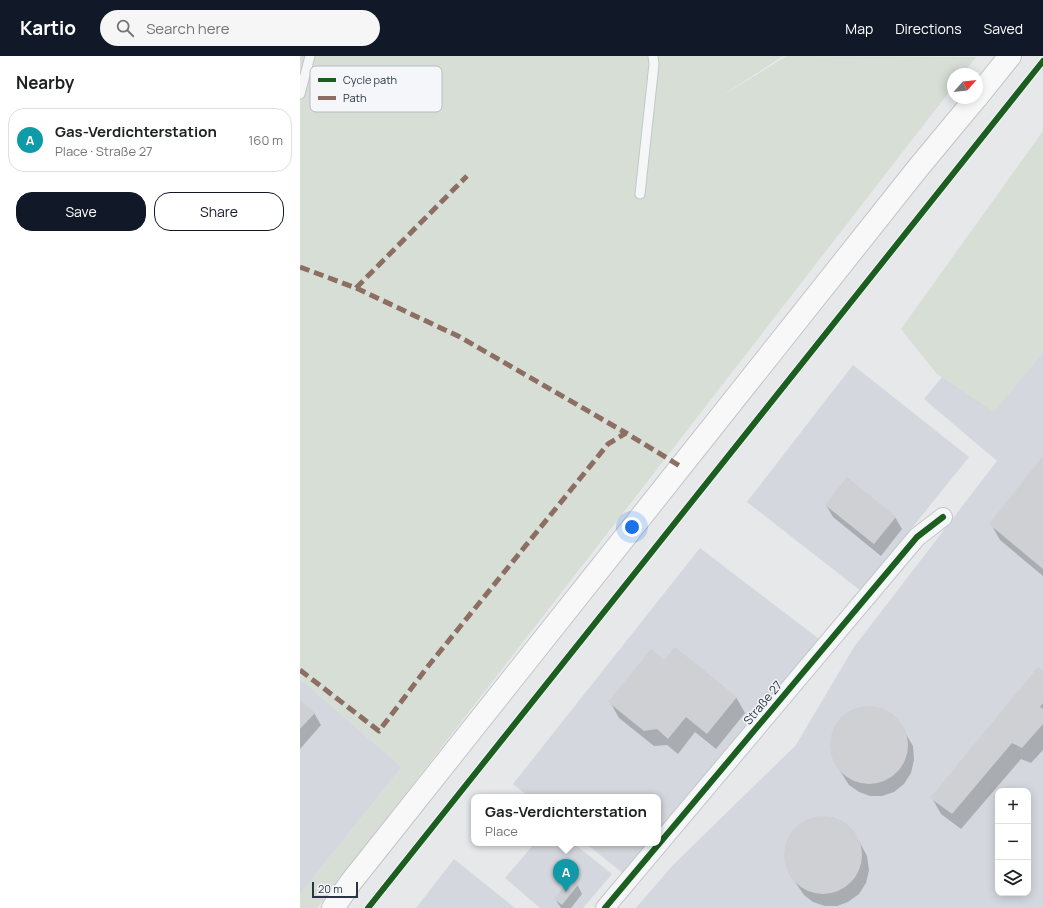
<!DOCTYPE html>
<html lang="en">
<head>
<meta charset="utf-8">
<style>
  body { margin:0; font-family:Manrope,sans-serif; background:#f6f6f6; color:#202124 }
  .controls { position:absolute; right:12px; bottom:12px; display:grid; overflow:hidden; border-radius:8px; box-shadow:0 2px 10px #0003 }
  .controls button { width:36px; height:36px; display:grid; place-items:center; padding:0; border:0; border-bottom:1px solid #e0e0e0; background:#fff; color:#202124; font:20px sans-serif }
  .compass { position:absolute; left:647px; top:12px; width:36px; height:36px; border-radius:50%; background:#fff; box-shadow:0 2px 10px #0003; rotate:63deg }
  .scale { position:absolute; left:12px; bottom:10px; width:46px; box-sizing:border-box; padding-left:4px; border:2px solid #2b3445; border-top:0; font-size:11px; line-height:14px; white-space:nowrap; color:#2b3445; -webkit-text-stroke:3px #f4f6f9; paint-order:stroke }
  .you { position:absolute; left:332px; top:471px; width:14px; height:14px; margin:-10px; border:3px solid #fff; border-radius:50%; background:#1a73e8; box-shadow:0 0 0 6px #1a73e833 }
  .badge { display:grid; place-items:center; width:26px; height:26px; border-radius:50%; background:#111827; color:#fff; font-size:13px; font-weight:700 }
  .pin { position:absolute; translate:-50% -33px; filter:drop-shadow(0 1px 2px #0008) }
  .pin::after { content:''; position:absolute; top:21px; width:14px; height:12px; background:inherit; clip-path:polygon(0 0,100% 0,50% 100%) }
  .popup { position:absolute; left:171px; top:738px; width:190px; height:52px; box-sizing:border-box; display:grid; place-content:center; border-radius:8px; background:#fff; filter:drop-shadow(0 1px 3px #0005); font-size:13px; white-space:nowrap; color:#757577 }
  .popup b { font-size:15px; color:#202124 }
  .popup::after { content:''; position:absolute; left:50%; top:100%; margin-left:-8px; border:8px solid transparent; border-top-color:#fff }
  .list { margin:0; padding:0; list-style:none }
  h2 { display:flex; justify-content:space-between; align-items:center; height:52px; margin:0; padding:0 16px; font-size:17px }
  h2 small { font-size:13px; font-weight:400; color:#757577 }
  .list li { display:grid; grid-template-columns:26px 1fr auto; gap:12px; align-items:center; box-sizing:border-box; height:64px; margin:0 8px 8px; padding:0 8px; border:1px solid #e0e0e0; border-radius:16px }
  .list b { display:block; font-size:15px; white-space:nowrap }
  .list p { margin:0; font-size:13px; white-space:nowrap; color:#757577 }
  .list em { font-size:13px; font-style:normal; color:#757577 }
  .actions { display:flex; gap:8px; padding:12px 16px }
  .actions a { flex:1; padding:9px 0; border:1px solid #111827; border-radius:16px; text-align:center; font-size:14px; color:#111827 }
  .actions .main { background:#111827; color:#fff }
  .icon { flex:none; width:22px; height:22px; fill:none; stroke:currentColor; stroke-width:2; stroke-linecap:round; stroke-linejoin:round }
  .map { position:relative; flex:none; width:743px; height:852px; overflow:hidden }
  header { display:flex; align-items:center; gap:24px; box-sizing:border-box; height:56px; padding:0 20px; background:#111827; color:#fff }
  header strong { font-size:19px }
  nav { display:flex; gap:22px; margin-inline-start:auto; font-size:14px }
  .search { width:280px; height:36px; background:#f6f6f6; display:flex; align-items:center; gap:10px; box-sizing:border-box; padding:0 14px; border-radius:22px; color:#757577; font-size:15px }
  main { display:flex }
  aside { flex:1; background:#fff }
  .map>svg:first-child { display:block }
  .built { fill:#d4d7dd; fill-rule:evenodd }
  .green { fill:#d6ded6 }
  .shadow { fill:#0003 }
  .building { fill:#ced0d3 }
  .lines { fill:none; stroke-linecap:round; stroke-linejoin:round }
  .lane-casing { stroke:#c4c6c8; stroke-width:11 }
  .street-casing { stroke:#c4c6c8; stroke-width:20 }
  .primary-casing { stroke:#c2c5c8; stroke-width:24 }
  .lane { stroke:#f5f6f7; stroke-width:9 }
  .street { stroke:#f5f6f7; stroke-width:18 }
  .primary { stroke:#f8f8f8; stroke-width:22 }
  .quiet { stroke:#8d6e63; stroke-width:5; stroke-dasharray:10 5; stroke-linecap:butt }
  .cycleway-casing { stroke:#f4f6f9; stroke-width:8 }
  .cycleway { stroke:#1b5e20; stroke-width:6 }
  .labels { text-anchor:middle; stroke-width:3; stroke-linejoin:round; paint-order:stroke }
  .street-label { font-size:12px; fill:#2b3445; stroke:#f4f6f9 }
  .key { fill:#f4f6f9; stroke:#b8bcc3; stroke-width:1 }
  .key-label { font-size:11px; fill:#2b3445 }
</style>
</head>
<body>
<header>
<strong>Kartio</strong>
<div class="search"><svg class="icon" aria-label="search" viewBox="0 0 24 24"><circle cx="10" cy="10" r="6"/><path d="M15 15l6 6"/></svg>Search here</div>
<nav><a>Map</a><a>Directions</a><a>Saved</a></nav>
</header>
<main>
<aside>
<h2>Nearby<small></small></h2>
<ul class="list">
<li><span class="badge" style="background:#0f9aa8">A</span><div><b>Gas-Verdichterstation</b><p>Place · Straße 27</p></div><em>160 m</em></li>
</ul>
<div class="actions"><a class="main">Save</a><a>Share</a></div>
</aside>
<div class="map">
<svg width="743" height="852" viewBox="0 0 743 852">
  <rect width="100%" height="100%" fill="#e6e8ea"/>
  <path class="built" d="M743,198v654h-407l37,-43 123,-120 58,-98 143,-186 -73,-62zM698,735h30v102h-30z
    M553,309l116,92 -108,134 -114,-89z
    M400,492l119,91 -161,194v-36h-129l-16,-13z
    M0,623l102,88 -102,127z
    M235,787h38l39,31 -29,34h-43l-35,-30z
    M285,787h65l-26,31z
    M154,803l61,49h-99z"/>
  <path class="green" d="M0,0h483l-66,43 70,-43 189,1 -13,17h-10v13l-636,821h-17v-14l102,-127 -102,-88z
    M743,75v222l-49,59 -57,-38 -36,-45z"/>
  <path class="shadow" d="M743,402v118l-43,-36 -9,-16z
    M526,449l69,12 7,12 -21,27 -48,-39z
    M364,606l72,35 9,16 -29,36 -21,-17 -17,22 -11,-9 -13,1 -35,-28 -9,-16z
    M743,617v77l-12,13 -10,-4 -60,70 -20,-15 -9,-16z
    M0,646l14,11 7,12 -21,24z
    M564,651l13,1 12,5 10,9 14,24 1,14 -3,13 -7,11 -10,8 -12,4h-12l-11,-4 -10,-7 -14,-22 -4,-11v-12l3,-12 7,-10 10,-7z
    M518,761h14l12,6 10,9 13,24 2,14 -3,13 -7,11 -11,8 -11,4h-12l-12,-4 -9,-7 -15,-22 -4,-12v-12l4,-11 7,-10 10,-7z
    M270,824l8,6 4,8 -11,14h-10l-6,-9z"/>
  <path class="building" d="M743,400v113l-54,-45z
    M547,421l49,40 -22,27 -49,-39z
    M375,591l62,50 -30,37 -21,-17 -18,22 -11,-10 -13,2 -36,-29 43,-53 13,11z
    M738,611l5,4v32l-3,4 3,2v15l-21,24 -10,-5 -60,71 -22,-16z
    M0,644l15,13 -15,16z
    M530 689a39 39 0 1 1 78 0a39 39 0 1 1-78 0Z
    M484 799a39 39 0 1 1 78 0a39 39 0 1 1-78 0Z
    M270,823l8,6 -16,20 -8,-6z"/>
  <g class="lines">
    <defs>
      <path id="lane" d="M0,38l10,-38
        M340,138l14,-130 -1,-8"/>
      <path id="street" d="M305,852l312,-371 26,-20"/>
      <path id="primary" d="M677,41l33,-41
        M33,852l18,-26 567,-714 58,-70"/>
    </defs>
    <use href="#lane" class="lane-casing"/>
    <use href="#street" class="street-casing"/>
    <use href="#primary" class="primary-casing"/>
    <use href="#lane" class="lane"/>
    <use href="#street" class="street"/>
    <use href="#primary" class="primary"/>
    <path class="quiet" d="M0,211l56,21 104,49 166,96
      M56,232l111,-112
      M0,614l79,61 50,-66 179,-221 18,-11 54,33"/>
    <defs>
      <path id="cycleway" d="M68,852l675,-847
        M305,852l312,-371 26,-20"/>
    </defs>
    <use href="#cycleway" class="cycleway-casing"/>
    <use href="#cycleway" class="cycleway"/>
  </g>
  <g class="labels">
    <g class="street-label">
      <text transform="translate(463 647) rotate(-50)" y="4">Straße 27</text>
    </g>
  </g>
  <rect x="10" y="10" width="132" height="46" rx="6" class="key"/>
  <rect x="18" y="22" width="18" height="4" fill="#1b5e20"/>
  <rect x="18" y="40" width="18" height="4" fill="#8d6e63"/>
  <g class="key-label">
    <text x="43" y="28">Cycle path</text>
    <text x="43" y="46">Path</text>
  </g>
</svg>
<div class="controls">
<button>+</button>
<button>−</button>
<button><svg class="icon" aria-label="layers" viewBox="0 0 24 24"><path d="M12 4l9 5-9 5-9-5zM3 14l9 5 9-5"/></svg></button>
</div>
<svg class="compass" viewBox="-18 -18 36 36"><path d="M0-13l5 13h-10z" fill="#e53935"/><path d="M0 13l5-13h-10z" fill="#757577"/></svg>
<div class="scale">20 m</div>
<div class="you"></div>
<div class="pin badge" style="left:266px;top:836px;background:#0f9aa8">A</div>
<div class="popup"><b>Gas-Verdichterstation</b>Place</div>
</div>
</main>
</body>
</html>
